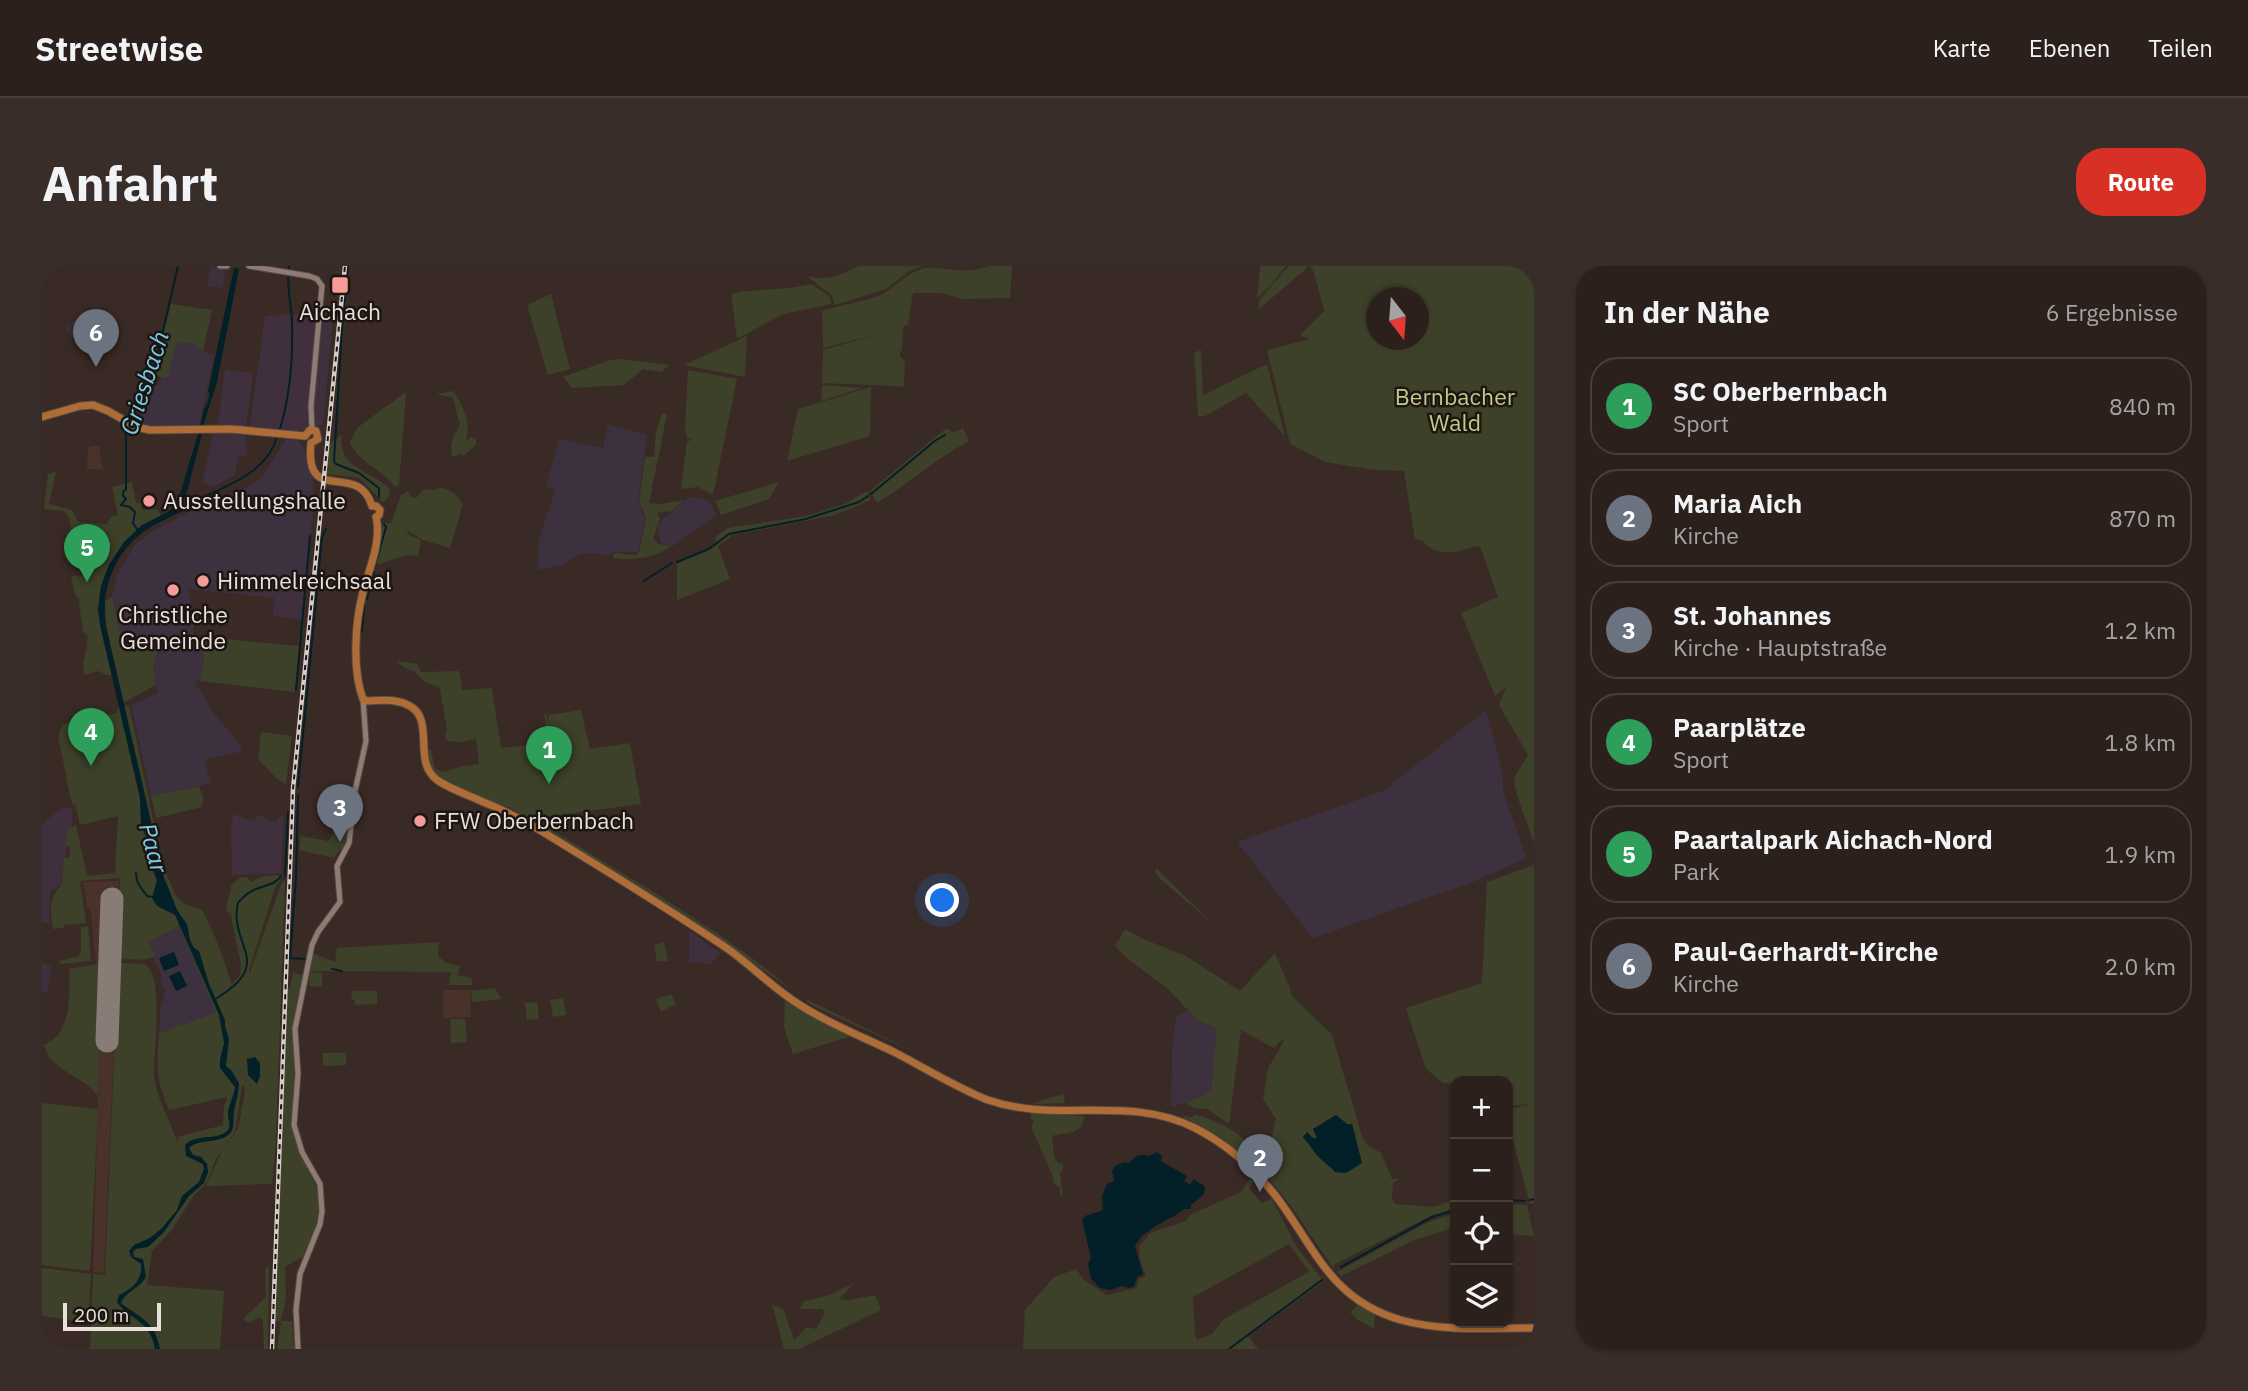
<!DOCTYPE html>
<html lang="de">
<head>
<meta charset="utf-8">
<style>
  body { margin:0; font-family:"IBM Plex Sans",sans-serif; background:#382d29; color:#f1f3f6 }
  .controls { position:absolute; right:21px; bottom:21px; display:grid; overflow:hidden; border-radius:14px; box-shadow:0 2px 5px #0004 }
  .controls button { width:63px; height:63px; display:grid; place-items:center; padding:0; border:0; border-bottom:2px solid #483e3b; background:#2c201c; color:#f1f3f6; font:35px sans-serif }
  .compass { position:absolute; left:1324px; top:21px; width:63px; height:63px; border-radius:50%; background:#2c201c; box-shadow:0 2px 5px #0004; rotate:163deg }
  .scale { position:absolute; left:21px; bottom:18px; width:98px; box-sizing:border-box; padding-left:7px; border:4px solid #e9dfdb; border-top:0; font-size:19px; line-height:24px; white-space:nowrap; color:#e9dfdb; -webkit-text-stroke:5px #1c1512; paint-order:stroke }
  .you { position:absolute; left:901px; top:635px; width:24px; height:24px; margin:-18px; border:5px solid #fff; border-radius:50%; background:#1a73e8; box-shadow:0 0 0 10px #1a73e833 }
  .badge { display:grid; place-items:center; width:46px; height:46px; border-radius:50%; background:#d93025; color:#fff; font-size:23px; font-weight:700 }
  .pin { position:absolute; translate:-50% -58px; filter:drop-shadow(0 2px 4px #0008) }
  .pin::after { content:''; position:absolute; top:37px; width:24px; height:21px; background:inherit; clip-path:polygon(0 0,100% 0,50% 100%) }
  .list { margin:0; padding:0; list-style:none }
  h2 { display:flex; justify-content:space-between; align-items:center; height:91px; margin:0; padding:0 28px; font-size:30px }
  h2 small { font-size:23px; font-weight:400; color:#a6a3a3 }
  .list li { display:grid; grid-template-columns:46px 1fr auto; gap:21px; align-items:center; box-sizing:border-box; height:98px; margin:0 14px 14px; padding:0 14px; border:2px solid #483e3b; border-radius:28px }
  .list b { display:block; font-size:26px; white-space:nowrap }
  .list p { margin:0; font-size:23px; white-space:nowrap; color:#a6a3a3 }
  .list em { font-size:23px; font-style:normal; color:#a6a3a3 }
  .icon { flex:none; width:38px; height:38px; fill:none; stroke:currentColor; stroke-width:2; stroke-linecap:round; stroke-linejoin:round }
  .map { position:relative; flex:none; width:1492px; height:1083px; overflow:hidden; border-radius:28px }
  header { display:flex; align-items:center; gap:42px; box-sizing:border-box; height:98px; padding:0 35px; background:#2c201c; border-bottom:2px solid #483e3b }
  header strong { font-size:33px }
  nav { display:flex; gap:38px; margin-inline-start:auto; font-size:24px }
  .intro { display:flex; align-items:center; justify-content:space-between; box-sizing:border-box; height:168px; padding:0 42px }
  h1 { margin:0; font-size:49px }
  .button { padding:18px 32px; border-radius:28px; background:#d93025; color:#fff; font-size:24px; font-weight:700 }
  main { display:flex; gap:42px; padding:0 42px }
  aside { flex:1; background:#2c201c; border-radius:28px; box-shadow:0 2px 5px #0004 }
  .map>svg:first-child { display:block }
  .commercial { fill:#40303d }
  .industrial { fill:#3e313f }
  .built { fill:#49322a }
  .green { fill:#3d4129; fill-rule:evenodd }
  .water { fill:#031f27 }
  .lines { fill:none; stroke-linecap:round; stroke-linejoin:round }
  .stream { stroke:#031f27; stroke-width:2 }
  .runway { stroke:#887c76; stroke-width:23 }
  .minor-casing { stroke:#554843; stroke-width:7 }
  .major-casing { stroke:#554843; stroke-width:9 }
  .minor { stroke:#8e7b74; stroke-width:5 }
  .major { stroke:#ae6d37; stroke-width:7 }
  .rail-casing { stroke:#d7cdc8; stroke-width:4.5 }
  .rail { stroke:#1c1512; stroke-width:2; stroke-dasharray:5; stroke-linecap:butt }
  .poi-dot { fill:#f59b99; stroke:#1c1512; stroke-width:2.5 }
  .labels { text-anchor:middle; stroke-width:5; stroke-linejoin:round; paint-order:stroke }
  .poi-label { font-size:23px; fill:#e9dfdb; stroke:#1c1512; text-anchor:start }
  .park-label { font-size:23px; fill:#c0cc87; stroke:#1c1512 }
  .water-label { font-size:24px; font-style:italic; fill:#77cde8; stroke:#1c1512 }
</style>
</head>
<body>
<header>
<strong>Streetwise</strong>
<nav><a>Karte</a><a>Ebenen</a><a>Teilen</a></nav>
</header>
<div class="intro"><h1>Anfahrt</h1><a class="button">Route</a></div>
<main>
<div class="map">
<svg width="1492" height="1083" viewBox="0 0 1492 1083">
  <rect width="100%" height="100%" fill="#3a2a25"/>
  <path class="commercial" d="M168,0l15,4 -2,18 -16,-2z
    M281,43l11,1 -11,114 -19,7 -54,-4 15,-111 46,-3z
    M37,52l18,14 -9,9 -9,-7 -8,5 -6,-12z
    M183,104l28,3 -7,54 -28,-4z
    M176,167l27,1 2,21 -9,2 -3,18 -20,11 -13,-3 11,-48z
    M208,308l55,5 -3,41 -29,-4 1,-18 -26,-3z
    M29,541l2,16 -5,13 -7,48 -11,8 -1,32 -7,-2v-98l19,-15z
    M192,548l20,8 5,-8 16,9 7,-9 2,6 -3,53 -49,2 -1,-50z
    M647,665l31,22 -9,11 -22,-2z"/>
  <path class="industrial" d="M134,76l20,2v3l18,9 -15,72 -53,-3 -10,-6 24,-40 9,-4z
    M566,158l39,11 -9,65 7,19 -7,33h-23l-8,4 -14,-3 -12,1 -17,10 -26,6 1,-30 16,-50 -9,-4 13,-47 44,9z
    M244,173l13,1 6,10 3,17 5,11v34l-8,67 -55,-5 -2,21 -59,-6 5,47 9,1 1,27 -3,14 -6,4 17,29 30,36 -3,5 -35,8 7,23 -60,13 -20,-91 27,-12 -5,-26 5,-17 -35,-6 -11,-47 5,-22 17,-30 20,-15 43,-22 53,-22 12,-9z
    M647,231l19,3 9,15 -44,31 -12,-3 -3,-16 4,-7z
    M1444,444l17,65v16l23,67 -51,23 -162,57 -76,-96 146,-51z
    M137,660l37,87 -57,20 2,-31 4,-2 -2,-5 2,-3 -5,-12 2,-3 -8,-19 2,-2 -7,-14z
    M0,697l10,4 -5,26 -5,-1z
    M1146,745l8,8 21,9 1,2 -7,63 -40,14 1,-58 4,-32z"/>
  <path class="built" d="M49,180h8l4,23h-16l1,-21z
    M77,615l-1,77 -14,315 -11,-1 9,-309 -6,1 -5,-52 -4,-6 -4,-24z
    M401,724h27l1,27 -28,1z"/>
  <path class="green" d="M817,0h64l-14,5 -23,18 -51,16 -4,-10 -25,-20c18,8 37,-1 53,-9z
    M947,0h23l-2,32 -48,1 -20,-6h-29l-5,31 -5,3 -1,23 -2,2v5l5,4 -1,26c-28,-3 -53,-2 -82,-4l1,-33 60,-17 -60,15 -1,-37c19,-7 39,-8 58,-16 17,-7 26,-23 45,-27 25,-2 36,8 64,-2z
    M1218,0h26l-16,20 -13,12z
    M1247,0h17l1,2 -49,42 1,-10z
    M1267,0h225v578c-3,-11 -22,-59 -20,-64 2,-8 10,-17 14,-25l-29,-50 7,-18 -11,9 -34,-83 37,-16 -18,-51c-7,0 -9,2 -16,4 -17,5 -32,3 -42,-10l-7,-1 -11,-68 -30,-1 -49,-8 -33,-17 -3,-5 -22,-90 43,-11 -10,-4 24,-24 -10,-39zM1335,32h42v42h-42z
    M769,18l18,12 3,8 -49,10 -46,25 -6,-45c27,-6 53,-3 80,-10z
    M509,28l19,75 -22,6 -21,-70z
    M129,38l41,6 -9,41 -7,-4 -1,-3 -19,-2 -7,33 -4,3 -12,-3z
    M705,70l-2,41 -61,-12z
    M1159,84l2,45 64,-31 18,72 -39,-43 -41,23h-7l-4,-63z
    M579,93l48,6 -8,7 -18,-3 -19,16 -52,3 -9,-11 47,-17z
    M646,104l49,9 -24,116 -15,-8 -17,2 6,-47 7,-4 -7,1 -2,-11z
    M780,119l40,3 -41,13z
    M829,121l-1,49 -83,25 11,-52z
    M411,125c9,13 19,32 13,47l2,2 3,-3 5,2v6l-13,11 -4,-3 -3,4 -4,-1c-4,-15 3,-20 8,-32l-7,-26 -17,-4z
    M364,126l-7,93 -4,2c-12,-18 -34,-22 -45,-44l7,-15z
    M620,147l5,1 -18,89 11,1 24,-4 -12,11 -15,2 3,6 -7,20 6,5 12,2c-15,12 -39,15 -58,12l1,-5 21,2 4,-3 7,-34 -7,-17 6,-44h9l2,-26z
    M921,162l6,13c-33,18 -60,42 -92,62l-7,-12 74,-61 5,-1 4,4z
    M300,168c-5,33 24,35 46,53l2,5 -2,6 -5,4 -24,-24 -33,-4 2,-29z
    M14,206l-7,32 23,6 6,12 29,2 5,-8 6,-1 -6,-28 20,-5 4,21h5l1,7 15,-1 4,7c-36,18 -64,52 -62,95 0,21 9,43 14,64h-6l-9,-4 -14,4c-3,-14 5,-25 3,-40l-4,-3c-1,-12 -4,-22 -4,-34l-4,-3 -4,-19 18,-1 2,-26 -19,-11 -3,-21 -5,-6 -19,-2 -1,-3 4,-32z
    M737,216l-10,17 -48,16 -6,-14z
    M399,221l13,6 9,11 -13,44 -27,-8 -17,-10 3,5 12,5 -3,16 -12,-1 -32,11 9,-43h8l10,-28 7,-4 3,6 5,1 8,-9 10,1z
    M825,225l4,9 -36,15 -102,20 -15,11 12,33 -53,21v-36l40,-20 -2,-7 13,-9 78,-12 39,-12z
    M70,331l11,46 35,7 -5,17 3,18 -33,18 -17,-77 -1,-25z
    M161,371l96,9 -4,46 -95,-11 4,-17z
    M354,395l21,3 4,8 38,-1 3,19 30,-2 9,60 48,-5 -5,-29h2l4,15 -2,-14 33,-5 9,39 40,-6 11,61 -112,15 -19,-11 -60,-23 -15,-10 -5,-9 -3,-16h4l4,19 10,3 14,-5 20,-3 -3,-25 -13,3 -15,-1 -3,-4 2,-7 -7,-42 -16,-7 -10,-10 -9,-3z
    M87,439l34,161 13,30 9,8 17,6 14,29 16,45 8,-9 1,-10 -10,-49 -5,-6c0,-10 5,-15 5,-25l10,-8 7,1 2,4 14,-6 15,-1 1,6 -5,7 -26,82v5l33,-93 3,-2 -9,259 -4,45 -66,2 16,-35 16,-22 7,-37 -1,-6h-2l-7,46 -19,27 -9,23 -13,13 -22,35 -20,21 -5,34 77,6 -4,58h-130l3,-75 12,1 13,-312 27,1c20,15 8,87 9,111 2,22 16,46 23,66l1,-4 45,-12 1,-19 3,-7v-2l-58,13c-14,-33 -12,-42 -10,-77l57,-20 -37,-87 -30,16 7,14c-12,6 -26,3 -38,2l2,-80 -40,3 6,42 -22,2 -1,3 -10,1c-2,-22 -6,-28 9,-45l2,-27 5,1 1,-11 -5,-2 2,-14 9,-6 11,51 28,-3 3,-57 -38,9 -5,-21h-3l-14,-68 5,-12 54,-11 1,-5z
    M219,466l31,4 -6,48 -9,-5 -19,-20z
    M157,520l4,12 -1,9 -46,11 -5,-22z
    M500,554l-1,3c84,53 174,102 250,166l-126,-86 -131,-82z
    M293,566l13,1 -3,15 -6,3 -5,7 -35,-8 2,-14 27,5z
    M1492,599v338l-4,1 -22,-82v-13l25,-5 -25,2v-25l-65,2 -17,-14 -20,-61 76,-25 5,-101z
    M1114,602l54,53 -50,-42 -5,-7z
    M46,660l3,35 -32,3 1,-3 18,-5 3,-5v-24z
    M1083,663l16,9 45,18 54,35 35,-38 16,38 -1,3 42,41 30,101 5,9 14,8 11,26h8l-7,4 -1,15 3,6 40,3 20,-8v10l-22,6 -98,49 -2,4 -42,-62 -30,-37 8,-19 7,-31 -13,-20 5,-31 16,-27 -2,-2 -8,9 -33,-18 -12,94 -22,-15 -13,-1 -9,-5 26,-11 6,-64 -21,-9 -29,-31 -39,-29 -13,-13zM1294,849l11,9 5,1 4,11 -24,33 -3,-6 -10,-5 -16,-21 4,-4 6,6 4,-1 -4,-9z
    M397,676l-1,14 8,7 14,3 -3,9 15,3v7h-23l2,-13 -143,-1 4,-18 23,9 2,-14z
    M622,676l4,19h-11l-3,-16z
    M60,697l-4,133c-15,-21 -47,-24 -54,-51 28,-11 26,-51 25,-76z
    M251,706l11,4 -9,43 1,53 -4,53 6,24 20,41 2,13 -5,28 -11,25 -19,11 1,31 -5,23h11l2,28h-17l4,-27 -6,-1 12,-333h3z
    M268,706l12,1v14l-13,-1z
    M453,722l6,11 -29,3 -1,-11z
    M309,725h26v13l-22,1v-5h-3z
    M629,728l5,10 -15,8 -5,-13z
    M521,732l3,17 -13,2 -3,-17z
    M764,733l8,4 109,53 -110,-50 -6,-4z
    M743,735l30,17 40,17 -62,19 -9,-27z
    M495,736l2,17 -12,1 -2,-17z
    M408,753h15l2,23 -16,1z
    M281,787h23v12l-23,1z
    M1021,828l2,9 -35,1z
    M0,837l56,6 -8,162 -48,-6z
    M989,847l53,3c-1,19 -17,16 -32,20l2,21 4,6 5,1v4l-3,6 3,21 -3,2v-10l-6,-3 -2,-10 -21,-47 3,-6 -3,-2z
    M1152,848c6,3 9,2 15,5 18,6 52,26 49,48l-41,-32 -36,-19 12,1z
    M1210,909l4,4 -7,9 13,15 10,-4 24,47 26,33 -3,2 2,1 -1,2 -72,52 10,13h-235l2,-39 29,-33 22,-8 8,11 23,15 30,-7 2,-9 7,-3 -6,-16 -1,-13 11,-14 36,-12 4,-6 51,-23zM1247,978l20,28 -85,47 -12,15 -15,6 -2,-5 -2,-38z
    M1466,938l19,1 7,31 -26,-2z
    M1413,947v14l-40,13 -74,36 -4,-4 87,-48z
    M227,998l-1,85h-4l-1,-29 -3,-3 -11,6 -6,-4 23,-22 -1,-28z
    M0,1002l49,6 -3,48 -46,-6z
    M812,1017l-15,16 10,1 26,-5 6,15 -82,39h-15l-12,-45 12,6 10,30 13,-13 9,2 8,-14 -1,-6h-23l4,-8 26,-6z
    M1317,1038l16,9 -1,16 -16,-9 -8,-8z"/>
  <path class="water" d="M192,2l5,1 -22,113 -14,44h-3l4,-18 2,-1 4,-14 -2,-1z
    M156,168h4l-15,58 -7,15 15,-7 1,4c-17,10 -38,17 -54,29 -28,21 -42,58 -36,93l44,191 6,40 21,53 10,14 3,16 4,8 5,3 10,33 16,36v6l4,13 -3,27 5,4 8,13c0,9 -3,19 -5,28 -2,14 4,24 -18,29 -9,2 -20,1 -27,8l4,7 8,2 6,7 1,8 -4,11 -15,13 -25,36 -16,15 -12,2 -3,3 1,5 9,2 3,18c-6,11 -21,15 -25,26 19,15 34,18 39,46h-5c-5,-30 -25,-28 -38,-47l2,-7c13,-6 24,-15 22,-31l-10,-7 -2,-6 5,-6 16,-7 12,-10 15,-18 5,-14 17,-14 5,-13 -1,-5 -17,-8 -1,-11c12,-12 31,-4 42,-14 5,-5 1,-10 1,-16 0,-9 6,-19 7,-28l-15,-19v-9l4,-16 -5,-28 -44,-100 -18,-9 -5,-8 5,-18 -7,-16 1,-9 -3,-15 -7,-14 -1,-28 -40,-173 -2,-15 3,-24 8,-21 15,-23 18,-17 26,-13 9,-8z
    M132,686l5,13 -15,6 -5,-13z
    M138,705l7,15 -11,5 -7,-15z
    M213,791l5,6v13l-3,8 -9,-9 -1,-16z
    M1294,849l11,9h5l10,39 -16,10 -11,-1c-6,-7 -12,-10 -17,-16 -6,-6 -9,-13 -15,-19l4,-5 6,6h4l-4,-9z
    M1115,886l5,4 -1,5 26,15 -3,5 6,4 4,-6 11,8 -1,7 -13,11v4h-7c-17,14 -38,17 -49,37l8,28 -6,3 -3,10 -6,1 -6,-2 -12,4 -10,-2 -9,-9 -3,-15 3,-6 -9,-38 3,-4 18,-6 -1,-14 5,-12 7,-3 -2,-10 3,-5 9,-4 5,1c6,-7 11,-10 20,-7z"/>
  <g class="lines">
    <path class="stream" d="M302,41l4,-41
      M301,45l-9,150 2,3 23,9 20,15v9
      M88,155l22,-43 26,-112
      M86,161l-2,7v55l-3,3v4l3,3 -5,6 9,2 5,5 -2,11 5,8
      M237,166c11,-34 14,-75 13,-111 -1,-19 -6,-36 -3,-55
      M829,228l65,-54 9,-5
      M154,235c31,-16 71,-28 81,-64
      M635,296l32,-13 20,-15 77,-15 53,-17 9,-6
      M333,300l11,-39 -2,-3
      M602,315l28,-18
      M325,333l7,-27
      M320,365l2,-24
      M254,424l14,-154
      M256,521l24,-250 4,-8
      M256,529l-2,82 -6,81 15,1
      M94,607c0,11 5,14 11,23l6,1
      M243,610l3,-64
      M290,703l10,2
      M175,732c59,-36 11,-52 21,-95 16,-21 34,-13 43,-27
      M1466,934l17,1
      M1488,934l4,-1
      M1299,1001l91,-50 23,-7
      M1187,1083l93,-69"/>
    <path class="runway" d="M65,775l5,-142"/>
    <defs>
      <path id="minor" d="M178,0h7
        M207,0l60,10 8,3 5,7 -11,120 1,23
        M256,1083l-2,-40 4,-35 20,-50 2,-13 -2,-27 -18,-32 -8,-27 4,-51 -3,-45 17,-84 6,-13 22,-30 -3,-36 12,-23 6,-52 11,-50 -3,-42"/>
      <path id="major" d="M0,151l38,-11 13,-1 15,6 28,16 14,3 81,-1 74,7
        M263,170l5,-6 6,1 2,8 -7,4
        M269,177c-7,65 47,16 61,63
        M330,240h4l4,4 -1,5 -3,2
        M334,251c6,24 -7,52 -13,75 -8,30 -11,78 0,107l4,2c10,0 19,-2 28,0 49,8 13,57 42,79 13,9 29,14 44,21 20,8 38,17 57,28 64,39 128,78 190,120 25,18 46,40 72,56 29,19 63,32 94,47 29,15 65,37 94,48 70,24 139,-6 207,28 31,16 58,39 80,67 40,52 55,105 126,125 43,12 89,8 133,8"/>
    </defs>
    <use href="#minor" class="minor-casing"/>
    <use href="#major" class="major-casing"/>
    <use href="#minor" class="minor"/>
    <use href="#major" class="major"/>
    <defs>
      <path id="rail" d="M230,1083l21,-560 52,-523"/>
    </defs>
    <use href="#rail" class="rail-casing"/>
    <use href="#rail" class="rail"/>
  </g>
  <g class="poi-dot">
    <rect x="289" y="10" width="18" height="18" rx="3.5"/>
    <circle cx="107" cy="235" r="7"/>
    <circle cx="161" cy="315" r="7"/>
    <circle cx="131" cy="324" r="7"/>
    <circle cx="378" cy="555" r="7"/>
  </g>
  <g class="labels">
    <g class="poi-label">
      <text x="298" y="54" text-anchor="middle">Aichach</text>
      <text x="121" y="243">Ausstellungshalle</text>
      <text x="175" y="323">Himmelreichsaal</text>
      <text x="131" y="357" text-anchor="middle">Christliche<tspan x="131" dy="26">Gemeinde</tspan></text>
      <text x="392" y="563">FFW Oberbernbach</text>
    </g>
    <g class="park-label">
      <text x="1413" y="139">Bernbacher<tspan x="1413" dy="26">Wald</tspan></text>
    </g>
    <g class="water-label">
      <text transform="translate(103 117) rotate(-72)" y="8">Griesbach</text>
      <text transform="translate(111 582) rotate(75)" y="8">Paar</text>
    </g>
  </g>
</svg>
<div class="controls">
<button>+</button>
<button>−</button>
<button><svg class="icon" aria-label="locate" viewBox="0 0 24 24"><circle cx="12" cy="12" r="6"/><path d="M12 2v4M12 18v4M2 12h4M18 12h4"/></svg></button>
<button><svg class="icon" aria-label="layers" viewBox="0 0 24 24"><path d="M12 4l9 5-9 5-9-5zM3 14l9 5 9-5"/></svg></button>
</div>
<svg class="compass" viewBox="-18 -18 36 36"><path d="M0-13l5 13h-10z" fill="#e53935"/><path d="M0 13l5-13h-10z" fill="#a6a3a3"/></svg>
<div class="scale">200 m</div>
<div class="you"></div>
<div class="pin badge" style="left:507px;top:518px;background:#2e9e5b">1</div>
<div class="pin badge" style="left:1218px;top:926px;background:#6b7280">2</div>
<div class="pin badge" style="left:298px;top:576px;background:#6b7280">3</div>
<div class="pin badge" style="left:49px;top:500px;background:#2e9e5b">4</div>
<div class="pin badge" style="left:45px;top:316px;background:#2e9e5b">5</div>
<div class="pin badge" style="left:54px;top:101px;background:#6b7280">6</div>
</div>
<aside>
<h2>In der Nähe<small>6 Ergebnisse</small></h2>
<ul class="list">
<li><span class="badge" style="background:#2e9e5b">1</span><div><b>SC Oberbernbach</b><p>Sport</p></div><em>840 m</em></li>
<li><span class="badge" style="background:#6b7280">2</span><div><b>Maria Aich</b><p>Kirche</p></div><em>870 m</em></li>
<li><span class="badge" style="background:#6b7280">3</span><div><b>St. Johannes</b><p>Kirche · Hauptstraße</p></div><em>1.2 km</em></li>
<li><span class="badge" style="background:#2e9e5b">4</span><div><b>Paarplätze</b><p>Sport</p></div><em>1.8 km</em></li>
<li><span class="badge" style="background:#2e9e5b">5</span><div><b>Paartalpark Aichach-Nord</b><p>Park</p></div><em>1.9 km</em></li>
<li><span class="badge" style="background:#6b7280">6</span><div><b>Paul-Gerhardt-Kirche</b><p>Kirche</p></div><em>2.0 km</em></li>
</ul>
</aside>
</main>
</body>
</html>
